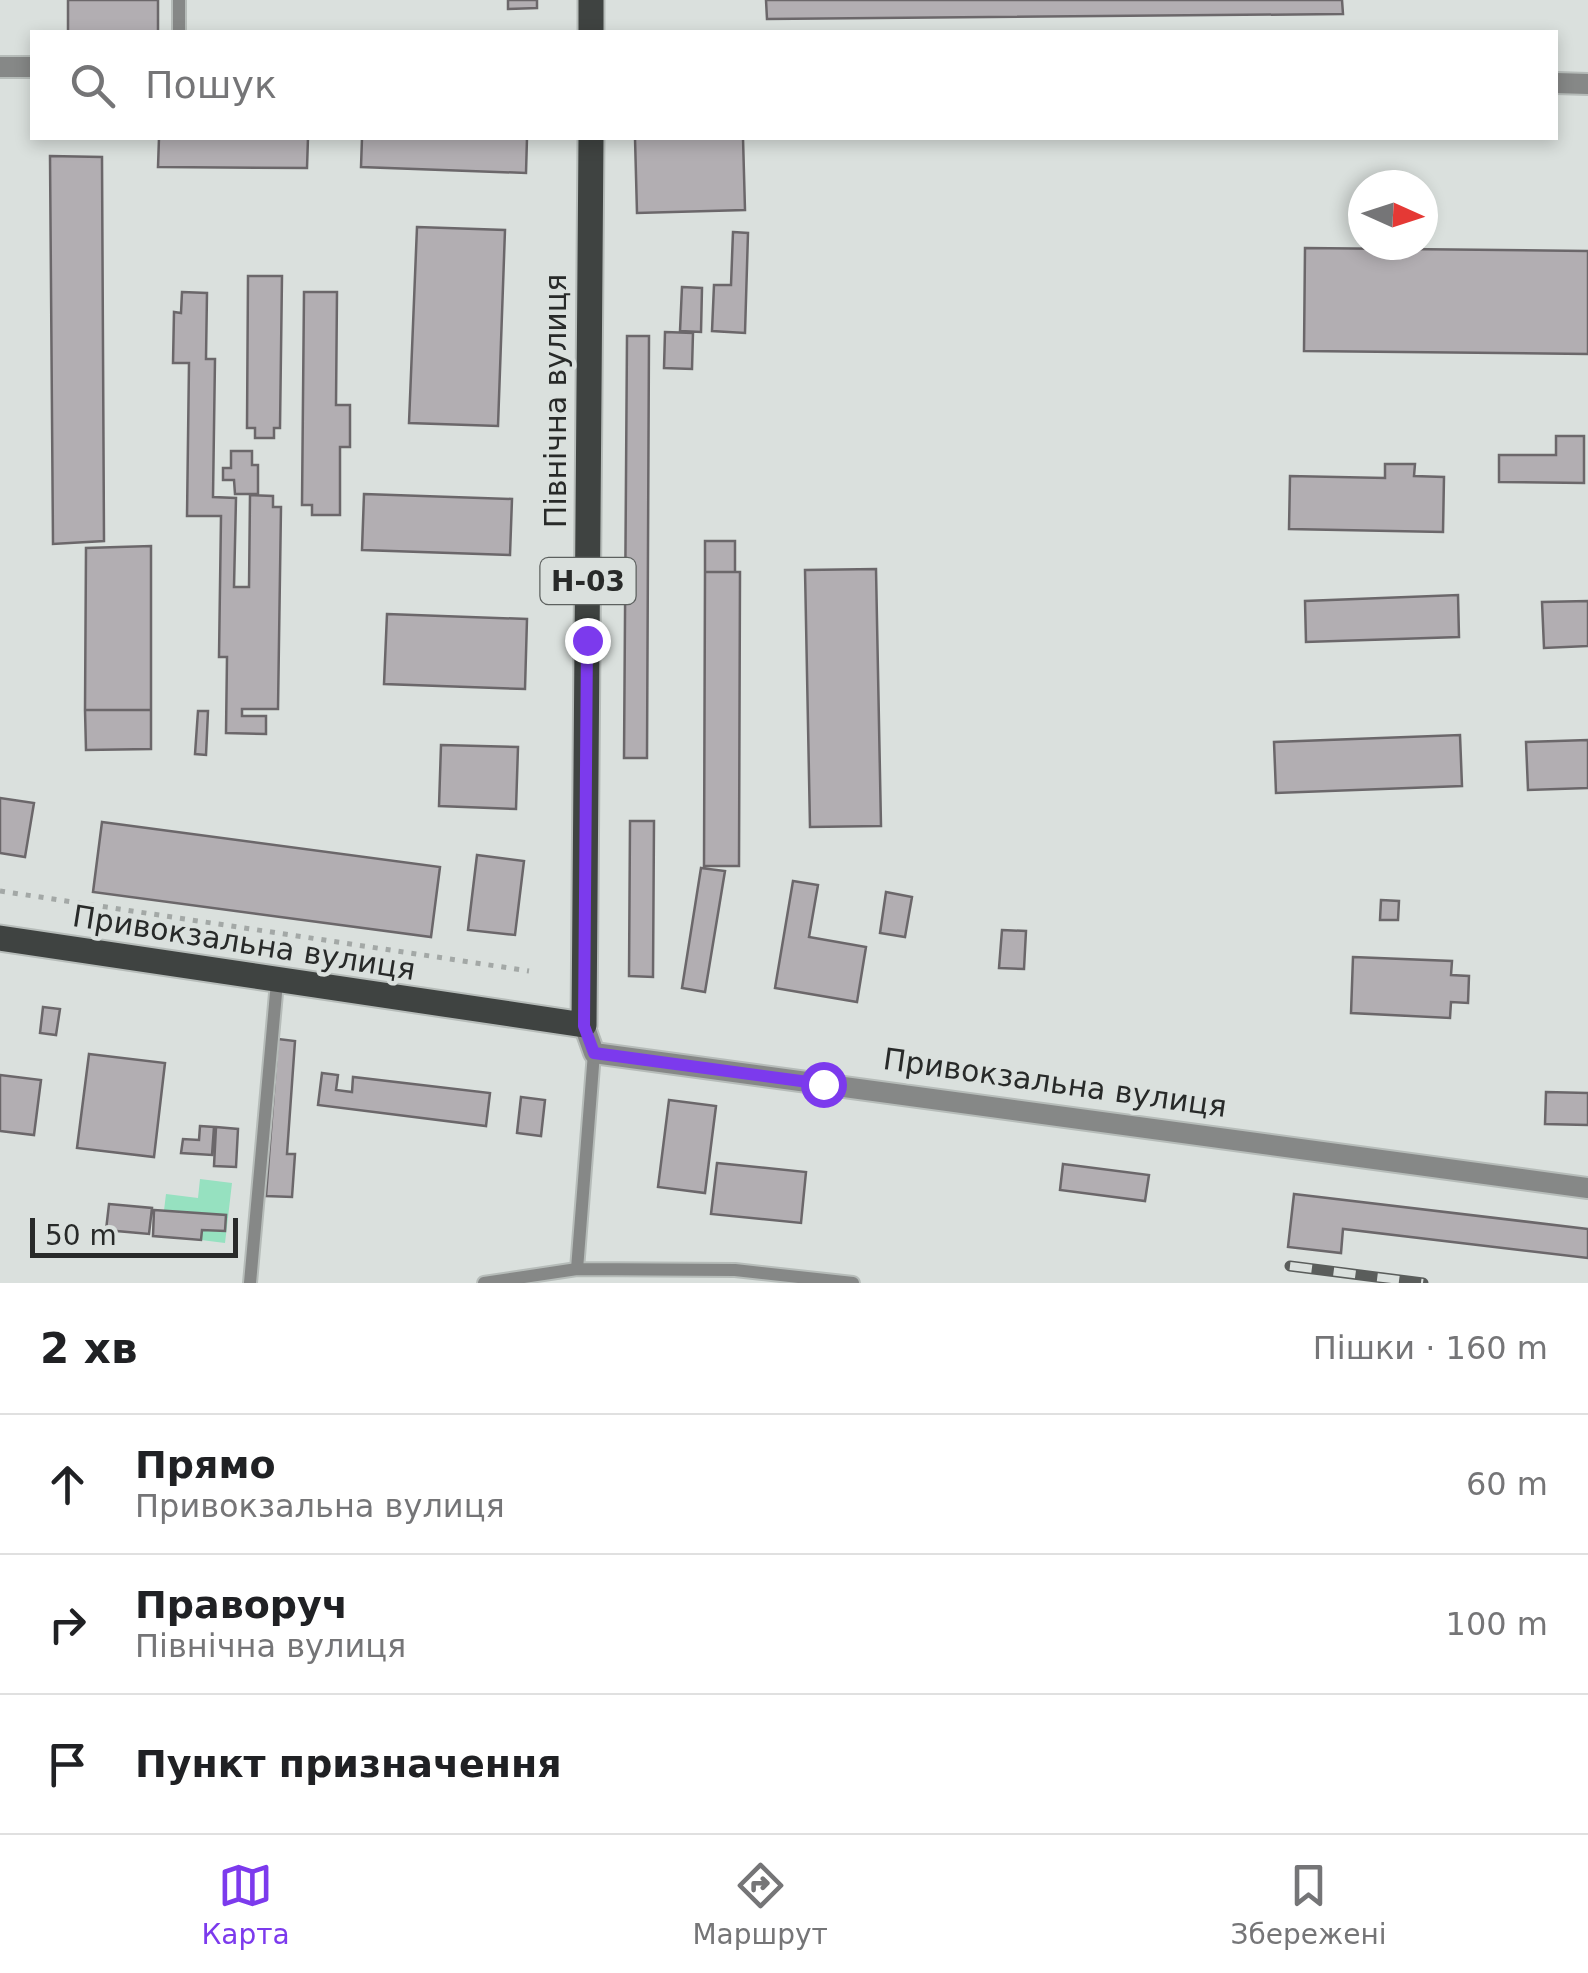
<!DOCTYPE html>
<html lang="uk">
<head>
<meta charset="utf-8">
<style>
  body { margin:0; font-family:"DejaVu Sans",sans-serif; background:#f6f6f6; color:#202124 }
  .compass { position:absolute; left:1348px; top:170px; width:90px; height:90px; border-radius:50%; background:#fff; box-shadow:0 5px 15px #0003; rotate:93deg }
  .scale { position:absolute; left:30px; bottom:25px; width:208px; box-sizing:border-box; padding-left:10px; border:5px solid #282a29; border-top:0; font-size:28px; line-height:35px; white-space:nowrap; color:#282a29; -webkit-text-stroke:8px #dae0dd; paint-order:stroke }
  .stop { position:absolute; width:30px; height:30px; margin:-22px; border:8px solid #7c3aed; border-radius:50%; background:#fff }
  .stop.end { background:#7c3aed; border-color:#fff; box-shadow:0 2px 10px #0008 }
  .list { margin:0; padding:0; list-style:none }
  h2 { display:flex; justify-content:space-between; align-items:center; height:130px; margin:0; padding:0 40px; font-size:42px }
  h2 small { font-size:32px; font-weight:400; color:#757577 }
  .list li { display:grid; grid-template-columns:65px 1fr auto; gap:30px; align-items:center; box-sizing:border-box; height:140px; padding:0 40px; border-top:2px solid #e0e0e0 }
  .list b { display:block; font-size:38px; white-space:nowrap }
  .list p { margin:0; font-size:32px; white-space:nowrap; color:#757577 }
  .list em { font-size:32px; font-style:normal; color:#757577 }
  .icon { flex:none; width:55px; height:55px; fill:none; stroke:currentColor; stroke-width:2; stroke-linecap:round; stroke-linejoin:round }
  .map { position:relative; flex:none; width:1588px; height:1283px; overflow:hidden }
  .search { position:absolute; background:#fff; box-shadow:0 5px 15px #0003; left:30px; right:30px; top:30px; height:110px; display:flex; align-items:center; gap:25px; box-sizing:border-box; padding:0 35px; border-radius:0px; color:#757577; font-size:38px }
  .sheet { height:550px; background:#fff }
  nav { display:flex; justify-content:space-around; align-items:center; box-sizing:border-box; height:140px; border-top:2px solid #e0e0e0; background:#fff; font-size:28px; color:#757577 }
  nav a { display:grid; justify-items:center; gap:5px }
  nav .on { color:#7c3aed }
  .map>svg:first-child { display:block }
  .green { fill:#96e1c0 }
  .building { fill:#b2aeb2; stroke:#6b676a; stroke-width:2.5 }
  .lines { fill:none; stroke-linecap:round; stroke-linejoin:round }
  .lane-casing { stroke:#b6bcb9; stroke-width:16 }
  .street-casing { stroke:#b6bcb9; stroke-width:24 }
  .primary-casing { stroke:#b6bcb9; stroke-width:29 }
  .path { stroke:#a3a8a6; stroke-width:5; stroke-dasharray:5 8; stroke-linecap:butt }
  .lane { stroke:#868887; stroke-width:12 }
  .street { stroke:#868887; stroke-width:20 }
  .primary { stroke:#3f4341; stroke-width:25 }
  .rail-casing { stroke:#5a5d5b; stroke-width:11 }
  .rail { stroke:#dae0dd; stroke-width:8; stroke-dasharray:22; stroke-linecap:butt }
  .route { stroke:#7c3aed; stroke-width:12 }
  .labels { text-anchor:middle; stroke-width:9; stroke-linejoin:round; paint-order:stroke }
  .shield { fill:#dae0dd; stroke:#5d615f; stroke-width:2.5 }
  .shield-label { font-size:28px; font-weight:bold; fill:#282a29 }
  .street-label { font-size:30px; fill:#282a29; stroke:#dae0dd }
</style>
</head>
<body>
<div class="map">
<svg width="1588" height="1283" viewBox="0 0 1588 1283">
  <rect width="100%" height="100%" fill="#dae0dd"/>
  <path class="green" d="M200,1179l32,4 -7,60 -64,-8 5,-41 32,4z"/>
  <path class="building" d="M68,0h90v32h-90z
    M508,0h29v8l-29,1z
    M766,0h576l1,14 -576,5z
    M159,138h149l-1,30 -149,-1z
    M362,138h165l-1,35 -165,-6z
    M635,138h108l2,72 -108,3z
    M50,156l52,1 2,384 -51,3z
    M417,227l88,3 -7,196 -89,-3z
    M733,232l15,1 -3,100 -33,-2 2,-46h17z
    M1305,248l283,3v103l-284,-3z
    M248,276h34l-2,152h-6v10h-19v-10h-8z
    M682,287l20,1 -1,44 -21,-1z
    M182,292l25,1 -1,66h9l-2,138 23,1 -2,89h15l1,-92 23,1v11h8l-3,202h-36v7h24v18l-40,-1 1,-76h-8l2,-141h-34l2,-153h-16l1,-51 7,1z
    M304,292h33l-1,113h14v42h-10v68h-28v-10h-10z
    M665,332l28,1 -1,36 -28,-1z
    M627,336h22l-2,422h-23z
    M1556,436h28v47l-85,-1v-27h57z
    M231,451h21v14h6v29h-23l-1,-14h-11v-12h8z
    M1385,464h30l-1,12 30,1 -1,55 -154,-3 1,-53 95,2z
    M364,494l148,5 -2,56 -148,-5z
    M705,541h30v31h-30z
    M151,546v164h-66l1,-162z
    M876,569l5,257 -71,1 -5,-257z
    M705,572h35l-1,294h-35z
    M1458,595l1,42 -153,5 -1,-41z
    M1588,601v45l-44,2 -2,-46z
    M387,614l140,5 -2,70 -141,-5z
    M85,710h66v39l-65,1z
    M198,711h10l-2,44 -11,-1z
    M1460,735l2,51 -186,7 -2,-51z
    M1588,740v48l-60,2 -2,-48z
    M441,745l77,2 -2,62 -77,-3z
    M0,798l34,5 -9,54 -25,-4z
    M630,821h24l-1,156 -24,-1z
    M102,822l338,45 -9,70 -338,-45z
    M477,855l47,6 -9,74 -47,-5z
    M701,868l24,3 -20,121 -23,-4z
    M793,881l25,4 -9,52 57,10 -9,55 -82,-14z
    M886,892l26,5 -7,40 -25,-4z
    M1381,900l18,1 -1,19h-18z
    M1002,930l24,1 -2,38 -25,-1z
    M1353,957l99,4 -1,14 18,1 -1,27 -17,-1 -1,16 -99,-5z
    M43,1007l17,2 -4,26 -16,-2z
    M278,1039l17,2 -8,113h8l-3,43 -26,-1z
    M89,1054l76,9 -11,94 -77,-9z
    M322,1073l16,2 -2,15 16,2 1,-15 137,16 -4,33 -168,-21z
    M0,1075l41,5 -7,55 -34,-4z
    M1546,1092l42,1v32l-43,-1z
    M521,1097l24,3 -4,36 -24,-3z
    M669,1100l47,6 -11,87 -47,-6z
    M200,1126l14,1 -2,28 -31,-2 2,-14 16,1z
    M216,1127l22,2 -2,38 -22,-1z
    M717,1163l89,9 -5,51 -90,-9z
    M1063,1164l86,11 -4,26 -85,-11z
    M1294,1194l294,35v29l-245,-29 -2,24 -53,-6z
    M109,1204l43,4 -3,26 -43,-4z
    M154,1210l72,5 -1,16 -23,-1 -1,10 -48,-4z"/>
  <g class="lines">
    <defs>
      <path id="lane" d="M179,32v-32
        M577,1269l17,-216
        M250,1283l27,-301
        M484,1283l93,-14 158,1 118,13"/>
      <path id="street" d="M0,67h32
        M1556,83l32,1
        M584,1025l10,28 994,135"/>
      <path id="primary" d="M591,0v32
        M0,938l584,87 7,-887"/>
    </defs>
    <use href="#lane" class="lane-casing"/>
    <use href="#street" class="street-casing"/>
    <use href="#primary" class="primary-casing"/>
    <path class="path" d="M0,891l529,80"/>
    <use href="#lane" class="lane"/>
    <use href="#street" class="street"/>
    <use href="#primary" class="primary"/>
    <defs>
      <path id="rail" d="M1290,1266l133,17"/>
    </defs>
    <use href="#rail" class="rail-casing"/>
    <use href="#rail" class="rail"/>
  </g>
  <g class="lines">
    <path class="route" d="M587,640l-3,386 10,27 229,31"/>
  </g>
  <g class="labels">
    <rect class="shield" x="540.5" y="558" width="95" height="46" rx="8"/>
    <g class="shield-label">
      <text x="588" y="591">Н-03</text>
    </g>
    <g class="street-label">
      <text transform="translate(556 401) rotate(-90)" y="10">Північна вулиця</text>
      <text transform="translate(244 943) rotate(9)" y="10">Привокзальна вулиця</text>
      <text transform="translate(1055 1083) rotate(8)" y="10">Привокзальна вулиця</text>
    </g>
  </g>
</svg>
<svg class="compass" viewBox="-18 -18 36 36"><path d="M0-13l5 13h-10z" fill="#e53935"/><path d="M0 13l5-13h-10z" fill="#757577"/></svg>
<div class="scale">50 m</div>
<div class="stop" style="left:823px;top:1084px"></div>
<div class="stop end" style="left:587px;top:640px"></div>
<div class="search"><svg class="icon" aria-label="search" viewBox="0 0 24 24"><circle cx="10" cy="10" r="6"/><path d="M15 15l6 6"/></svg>Пошук</div>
</div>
<section class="sheet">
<h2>2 хв<small>Пішки · 160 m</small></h2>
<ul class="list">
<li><svg class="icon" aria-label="ahead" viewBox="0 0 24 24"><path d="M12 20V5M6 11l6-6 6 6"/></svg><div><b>Прямо</b><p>Привокзальна вулиця</p></div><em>60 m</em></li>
<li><svg class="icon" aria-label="right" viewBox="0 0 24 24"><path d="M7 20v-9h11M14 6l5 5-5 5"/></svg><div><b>Праворуч</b><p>Північна вулиця</p></div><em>100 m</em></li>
<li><svg class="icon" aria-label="arrive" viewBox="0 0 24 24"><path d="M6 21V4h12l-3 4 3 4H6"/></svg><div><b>Пункт призначення</b></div></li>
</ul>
</section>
<nav>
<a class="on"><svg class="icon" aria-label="map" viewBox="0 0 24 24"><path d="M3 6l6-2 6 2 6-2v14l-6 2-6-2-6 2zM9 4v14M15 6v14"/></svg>Карта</a>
<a><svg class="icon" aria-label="directions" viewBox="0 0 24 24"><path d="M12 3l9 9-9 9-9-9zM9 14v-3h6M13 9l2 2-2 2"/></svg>Маршрут</a>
<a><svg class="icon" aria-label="saved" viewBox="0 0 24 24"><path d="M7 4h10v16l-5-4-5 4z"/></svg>Збережені</a>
</nav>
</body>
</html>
